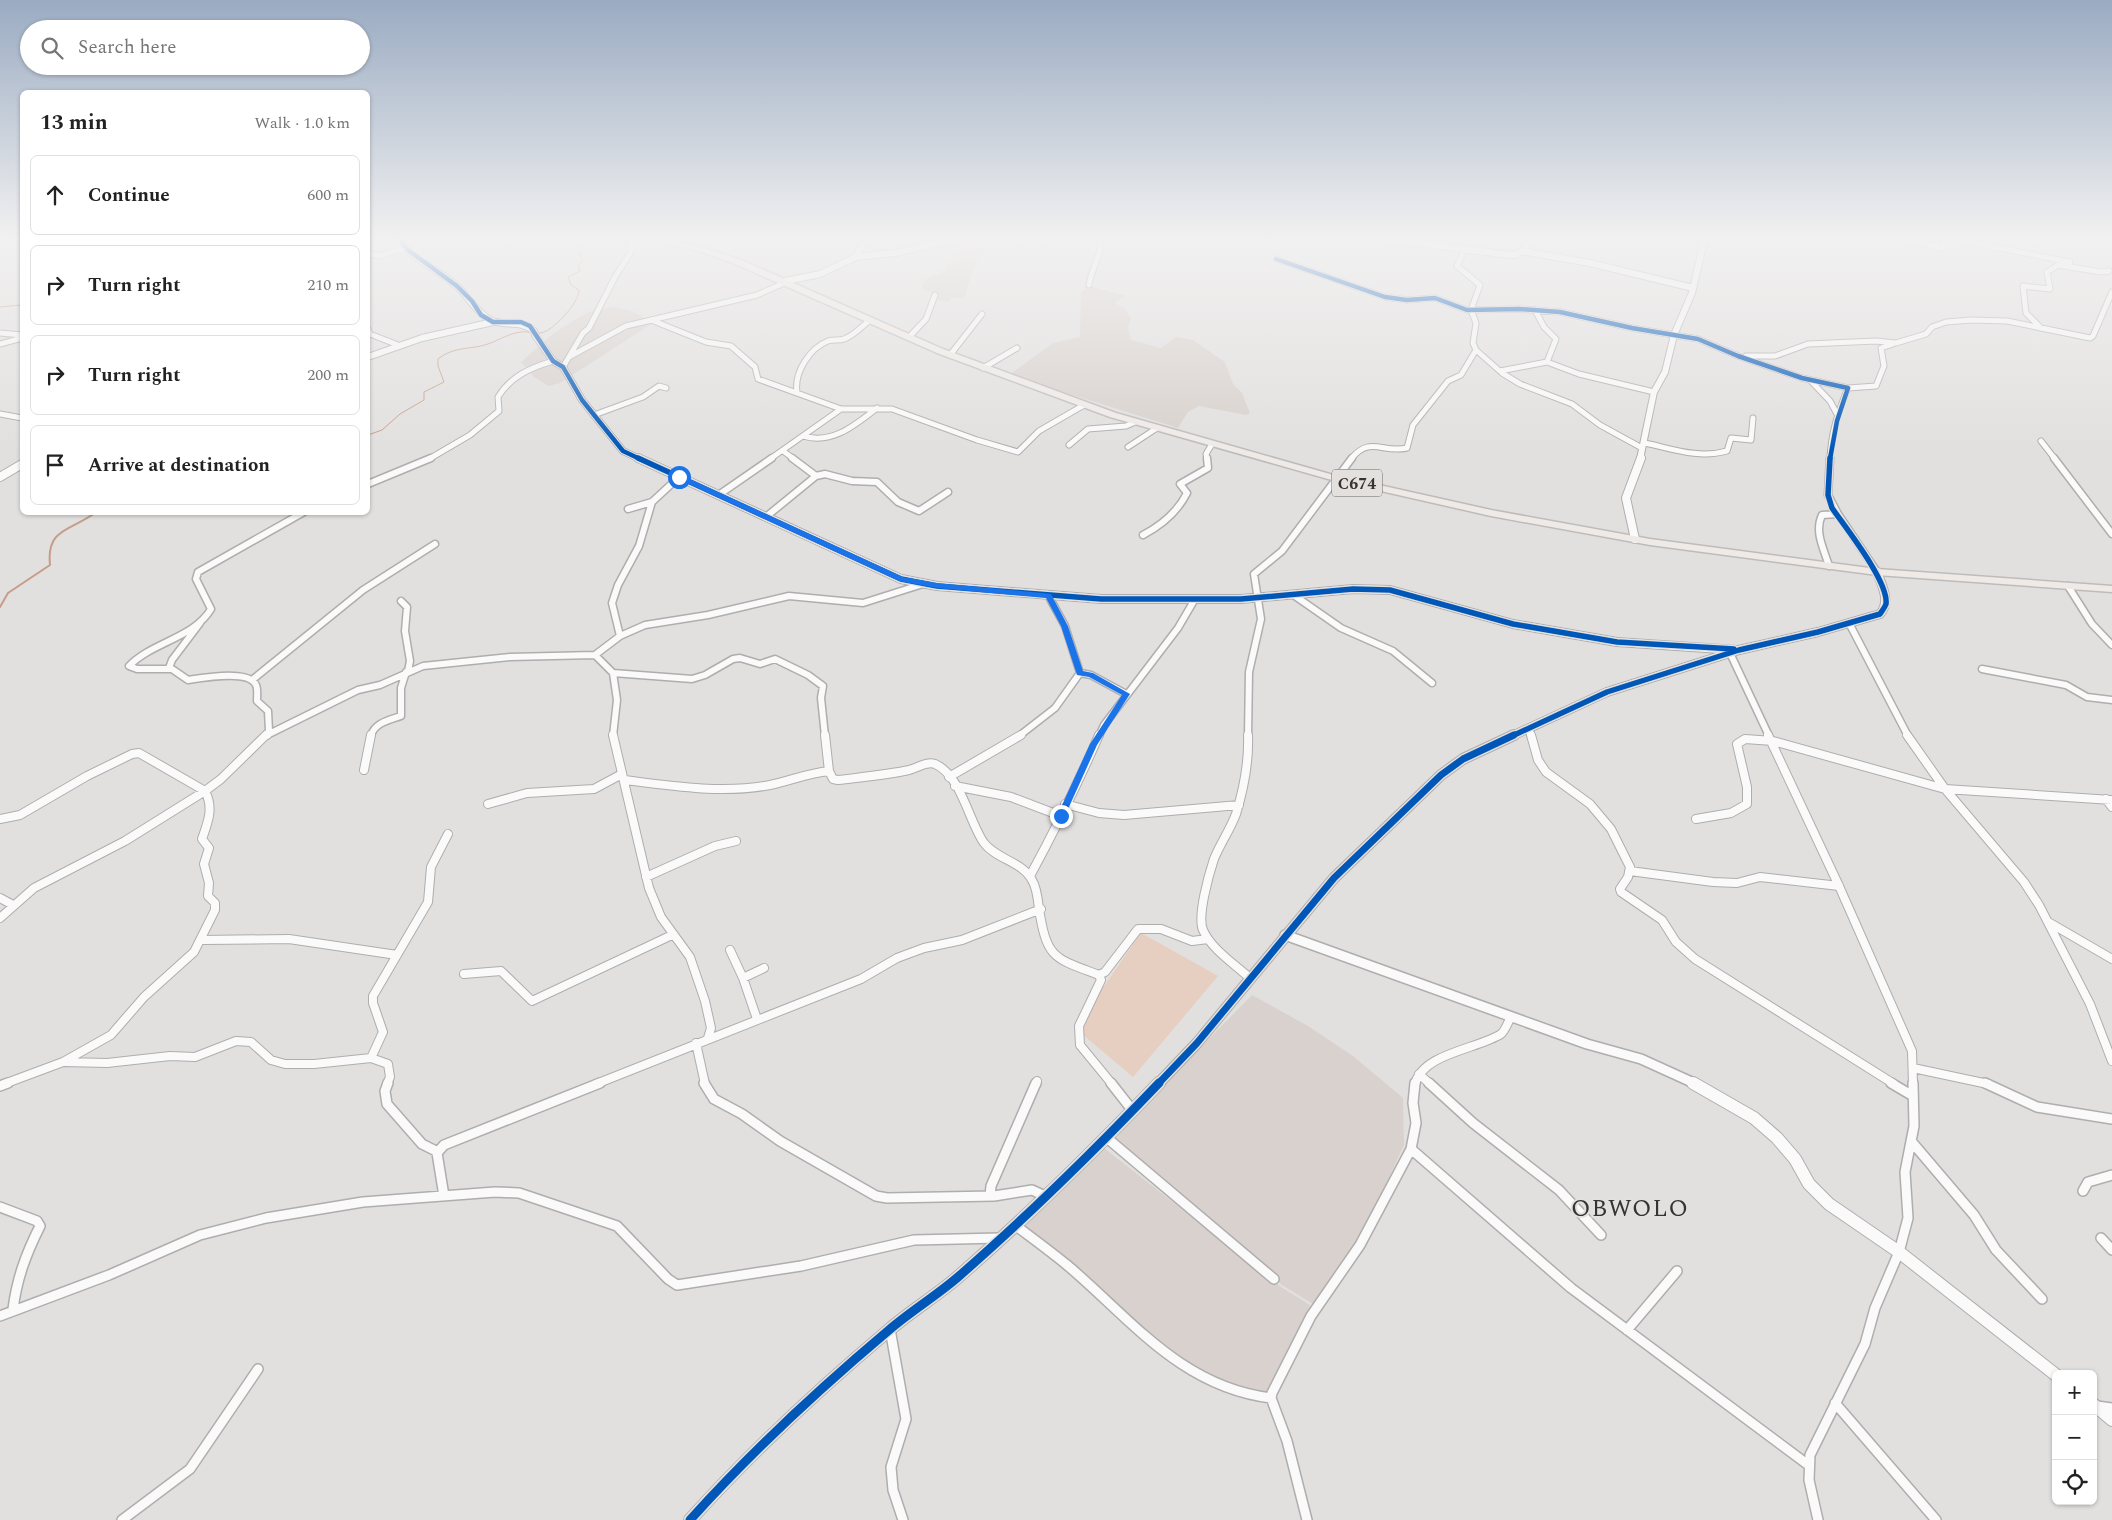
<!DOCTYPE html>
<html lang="en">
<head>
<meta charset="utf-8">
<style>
  body { margin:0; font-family:Spectral,serif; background:#f6f6f6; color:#222 }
  .controls { position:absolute; right:15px; bottom:15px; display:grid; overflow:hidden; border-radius:8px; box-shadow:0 1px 4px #0004 }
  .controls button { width:45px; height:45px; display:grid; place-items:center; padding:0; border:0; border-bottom:1px solid #e0e0e0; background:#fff; color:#222; font:25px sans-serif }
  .stop { position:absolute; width:15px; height:15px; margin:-11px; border:4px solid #1a73e8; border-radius:50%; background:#fff }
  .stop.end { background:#1a73e8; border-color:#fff; box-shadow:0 1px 5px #0008 }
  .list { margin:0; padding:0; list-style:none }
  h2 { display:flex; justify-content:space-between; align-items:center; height:65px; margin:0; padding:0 20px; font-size:21px }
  h2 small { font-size:16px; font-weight:400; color:#767676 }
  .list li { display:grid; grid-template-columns:32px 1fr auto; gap:15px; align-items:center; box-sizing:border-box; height:80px; margin:0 10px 10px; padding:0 10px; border:1px solid #e0e0e0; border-radius:8px }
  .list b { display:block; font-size:19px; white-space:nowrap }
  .list em { font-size:16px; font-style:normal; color:#767676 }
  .icon { flex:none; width:28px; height:28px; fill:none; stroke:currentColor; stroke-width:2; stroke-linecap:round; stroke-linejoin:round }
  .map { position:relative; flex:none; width:2112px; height:1520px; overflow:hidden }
  .search { position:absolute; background:#fff; box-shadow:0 1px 4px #0004; left:20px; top:20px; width:350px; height:55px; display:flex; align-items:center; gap:12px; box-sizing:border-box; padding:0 18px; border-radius:28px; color:#767676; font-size:19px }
  .panel { position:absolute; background:#fff; box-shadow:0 1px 4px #0004; left:20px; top:90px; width:350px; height:425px; border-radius:8px }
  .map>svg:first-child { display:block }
  .built { fill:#d8d1cd }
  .green { fill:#e6cec1 }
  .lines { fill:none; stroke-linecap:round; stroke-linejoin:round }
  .stream-far1 { stroke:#c59d88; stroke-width:1 }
  .stream { stroke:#c59d88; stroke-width:2 }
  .minor-far3-casing { stroke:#afadad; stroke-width:7 }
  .minor-far2-casing { stroke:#afadad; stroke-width:9 }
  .minor-far1-casing { stroke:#afadad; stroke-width:10 }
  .minor-casing { stroke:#afadad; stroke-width:12 }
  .tertiary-far3-casing { stroke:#afadad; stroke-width:8 }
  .tertiary-far2-casing { stroke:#afadad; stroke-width:10 }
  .tertiary-far1-casing { stroke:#afadad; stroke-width:12 }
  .tertiary-casing { stroke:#afadad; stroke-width:14 }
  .primary-casing { stroke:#bdbcbc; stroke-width:3 }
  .minor-far3 { stroke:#fbfafa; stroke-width:5 }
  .minor-far2 { stroke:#fbfafa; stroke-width:6 }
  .minor-far1 { stroke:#fbfafa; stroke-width:8 }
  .minor { stroke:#fbfafa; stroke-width:9 }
  .tertiary-far3 { stroke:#fbfafa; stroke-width:6 }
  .tertiary-far2 { stroke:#fbfafa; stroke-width:8 }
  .tertiary-far1 { stroke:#fbfafa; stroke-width:9 }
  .tertiary { stroke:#fbfafa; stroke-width:12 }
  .primary { fill:#f0eae7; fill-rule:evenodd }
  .cycleway-far3-casing { stroke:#e3e0de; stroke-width:6 }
  .cycleway-far2-casing { stroke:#e3e0de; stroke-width:8 }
  .cycleway-far1-casing { stroke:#e3e0de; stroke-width:10 }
  .cycleway-casing { stroke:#e3e0de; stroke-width:12 }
  .cycleway-far3 { stroke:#0057b8; stroke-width:4.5 }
  .cycleway-far2 { stroke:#0057b8; stroke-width:5.5 }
  .cycleway-far1 { stroke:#0057b8; stroke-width:7 }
  .cycleway { stroke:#0057b8; stroke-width:9 }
  .route { fill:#1a73e8 }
  .labels { text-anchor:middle; stroke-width:4; stroke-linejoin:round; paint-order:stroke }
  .shield { fill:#e3e0de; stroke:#696866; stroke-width:1 }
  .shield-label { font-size:16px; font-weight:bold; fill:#353433 }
  .near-quarter-label { font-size:24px; letter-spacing:1px; fill:#353433; stroke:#e3e0de }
</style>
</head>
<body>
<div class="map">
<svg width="2112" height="1520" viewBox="0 0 2112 1520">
  <rect width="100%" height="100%" fill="#e2e0df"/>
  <path class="built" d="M973,237h20l-18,28 -11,34 -12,-2 -4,5 -15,-3 -2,-7 -10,-3 4,-8 7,-6h9l6,-11 16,-13 -5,-10z
    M1090,286l35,10 -10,7 10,6 6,10 -3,9 3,12 30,8 15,-11 17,3 32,22 8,22 9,9 8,20 -4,2 -47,-9 -11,6 -10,16 -169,-53 44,-32 27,-6 1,-45z
    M611,307l21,4 21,12 -93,60 -11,3 -15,-9 -13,-15 34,-30 33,-20z
    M1252,995l56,31 45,30 50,42 1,47 -39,84 -52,75 -31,-19 -171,-147z
    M1104,1148l177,139 29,18 -2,9 -40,80 -17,-1 -56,-23 -52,-37 -125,-108z"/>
  <path class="green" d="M1141,933l77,43 -85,101 -58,-49z"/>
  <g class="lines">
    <path class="stream-far1" d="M0,307l22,-2
      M368,435l14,-5 18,-16 24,-14v-8l20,-10 -6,-16v-7c16,-13 32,-9 50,-15 11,-4 22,-11 33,-12 8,-1 15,3 23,0 11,-4 35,-29 35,-42l-8,-5 -3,-8 12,-6 -2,-6 5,-3 -7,-18 5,-7"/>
    <path class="stream" d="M0,607l8,-14 42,-28c-4,-38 22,-34 46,-53"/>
    <defs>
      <path id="minor-far3" d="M1946,237l43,9
        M1991,237l-2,9 81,16
        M1900,238l42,10 3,-11
        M667,242l7,-5
        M1046,242l4,-5
        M1439,246l4,-9
        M1465,249l-8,17 23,19 -9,25 5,13 -3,20 3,7 26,23 18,11 52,20 28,21 42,23
        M1522,251l13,-14
        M368,253l11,3 27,-8
        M1276,259l109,38 22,3 28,-2 32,12 52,-1 41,3 72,16 66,11 40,17 64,22 46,10c-10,24 -17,45 -18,71
        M1089,285c3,-20 14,-29 11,-48
        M1535,310l9,17 12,12 -9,23
        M651,320l55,22 25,4 24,21 3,12 83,30h51l85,31 41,12 21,-21 45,-26
        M2041,328l-15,-15 -3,-27 27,3 -3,-17 11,-7 43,7 8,-1
        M368,329l2,5 28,11
        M0,333l22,2
        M909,337l17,-18 9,-24
        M0,344l22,-6
        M950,355l32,-41
        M1746,356h29l33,-12 68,-3 20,2 30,-9 6,-7 14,-5 26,-2 35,1 83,17 3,-2 19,-44
        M569,357l57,-31 131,-31 27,-12
        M563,367l20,-34 6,-5 26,-51 16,-25v-15
        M983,368l34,-20
        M1500,371l47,-9 32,12 75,18
        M1811,381l19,20 7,13
        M1848,388l28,-2 8,-20 -3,-18 12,-4
        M797,392c-3,-20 13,-44 31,-51 6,-2 11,0 16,-2 10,-3 18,-13 26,-19
        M0,414l22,4
        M594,415l49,-18 16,-11 7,2
        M803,436c29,9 52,-11 74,-28
        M2041,441l14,18
        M1645,443c28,6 54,16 82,8l4,-13 20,2 2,-22
        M1069,445l19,-16 38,-3 9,-4
        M1128,447l29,-19
        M783,451l11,8
        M429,459l41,-24 29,-24 -1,-14c13,-21 32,-29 55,-36
        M770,459l71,-50
        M1207,459l-1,-5 6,-10
        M1351,459c19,-24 32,-5 56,-11l6,-23 35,-44 13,-6 15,-25"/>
      <path id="minor-far2" d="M792,458l24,18
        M1830,458l-2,37 10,19 39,58
        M2054,458l58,76
        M368,484l63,-26
        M720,494l52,-36
        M628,509l24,-7 27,-25
        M767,516l49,-40 9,-2 27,7 25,1 21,20 21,9 29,-19
        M1143,535c19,-10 34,-22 44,-42l-7,-9 28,-16 -1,-10
        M1829,566c-5,-17 -15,-34 -7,-51l16,-1
        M2068,586l24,38 20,21
        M1295,596l46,32 52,23 39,32
        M401,601l6,6 -2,24 5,30 -2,10
        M1849,623l59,113
        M620,636l-8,-33 6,-18 21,-39 13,-44
        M1730,653l39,83
        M595,655l25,-19 25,-11 63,-10 81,-19 74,7 60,-19
        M169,668l3,-8 28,-37
        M1982,669l84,16 21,12 25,3
        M613,673l79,6 13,-4 28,-16 7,-1 20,6 15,-5 33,16 15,11 -2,12 4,38
        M1080,673l11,2 35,19
        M252,680l111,-90 72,-46
        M1529,729l2,7
        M265,736l93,-46 22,-5 43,-19 87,-9 85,-2 18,18 4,27 -4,36
        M265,736l4,-5 -1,-20 -11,-10c0,-5 1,-12 -1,-16 -7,-16 -54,-7 -68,-5l-16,-11h-35l-8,-3c23,-24 65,-28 82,-57l-15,-30 2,-7 106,-60
        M371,736c3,-13 18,-16 30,-20v-28l5,-16
        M1019,736l36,-28 25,-35 -15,-47 -17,-31
        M1099,736l5,-11 74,-97 17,-29
        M1248,736l1,-64 12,-53 -7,-45 28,-23 70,-93"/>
      <path id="minor-far1" d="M613,735l36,153 12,29 29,40 15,44 6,27 -3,10
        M825,735l4,36
        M1248,735c1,27 -4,53 -12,79 -6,16 -16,30 -22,45 -5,15 -17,57 -11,71 8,19 33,35 48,49
        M1531,735l7,25 8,12 44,32 21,25 19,38 -2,10 -8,12 1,3 41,28 14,22 19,17 199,125
        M1768,735l71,151 73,165 1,33
        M1907,735l38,54 79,93 15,23 51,99 22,57
        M265,736l2,-1
        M364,770l7,-35
        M949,777l72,-42
        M625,780c46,6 99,14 145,5 20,-4 38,-12 59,-14l4,8 5,1c24,-3 48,-5 71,-10 8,-2 18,-9 26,-6 26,11 34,58 49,79 12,16 39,19 48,37 5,8 6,20 7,29 8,50 15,49 60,66l2,5 -22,46 1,19 32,39
        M955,786l56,11 50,19
        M2106,799l6,8
        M488,804l39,-11 67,-4 28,-15
        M1065,804l34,9 25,2 115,-10
        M0,819l20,-4 67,-39 45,-22 7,-1 66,38c9,17 3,31 -3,48l7,9 -5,16 5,19 -1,13 7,7v7l-21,42 -50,45 -33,38 -48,27 -59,22
        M1696,819l35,-6 16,-9v-17l-10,-43 8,-5 28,2 172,48 167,11
        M1630,871l83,11 24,1 23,-6 79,9
        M1030,876c25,-46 48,-93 69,-141
        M646,877l69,-31 21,-5
        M0,898l13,7
        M0,918l34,-30 91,-47 80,-50 16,-12 45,-44
        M2050,923l62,36
        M201,940l88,-1 108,16
        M730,950l13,28 14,41
        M464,974l37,-3 31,30 140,-66
        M1099,975l6,-3 33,-43h23l31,12 16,-2
        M743,978l21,-10
        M696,1043l9,41
        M371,1058l12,-26 -10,-29v-7l55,-94 3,-35 17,-33
        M64,1062l43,1 63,-7 25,1 41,-16 15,1 20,18 14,4h29l57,-6 17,6 2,13 -3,7
        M1913,1068l75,16
        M1419,1074l11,10
        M596,1084l265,-105 36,-21 27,-10 38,-8 79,-31
        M1036,1084l1,-3
        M1415,1084c8,-31 63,-35 86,-50 4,-3 7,-12 10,-17"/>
      <path id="minor" d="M388,1083l-3,8 2,13 35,40 16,8
        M704,1083l10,16 28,15 38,27 96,55 11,2 107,-2 38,-6 13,6
        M1111,1083l22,28
        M1429,1083l44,40 86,67 42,45
        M1891,1083l22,13
        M1985,1083l52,24 75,12
        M0,1086l8,-3
        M1107,1138l167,141
        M1911,1141l63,74 22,35 46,49
        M1411,1149l160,139 236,176
        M2083,1191l5,-9 24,-7
        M444,1196l-7,-43 7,-8 156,-62
        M990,1196l1,-10 45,-103
        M0,1207l37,14 3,5c-14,28 -23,52 -27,83
        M1015,1225c17,13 35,26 52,40 64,54 114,122 204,133
        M2101,1238l11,12
        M0,1316l109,-41 91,-40 66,-17 97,-16 132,-10 24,1 98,33 51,53 9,6 124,-19 113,-26 86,-2
        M890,1329l16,90 -15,48 2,23 10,30
        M1627,1330l50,-59
        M1835,1403l101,117
        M2097,1406l15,2
        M122,1520l68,-51 68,-100
        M1307,1520l-20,-79 -16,-43 1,-5 39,-77 49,-71 51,-96 5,-26 -3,-20 2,-20
        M1818,1520l-9,-40 1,-25 55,-111 10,-36 24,-56 9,-34 -3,-46 9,-46 -1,-43"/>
      <path id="tertiary-far3" d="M398,237c14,24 43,33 62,52 10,10 17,24 30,31 15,7 30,-1 44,11
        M1369,237l141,18h6l6,-4 68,12 103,25
        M856,257l4,-9 15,-11
        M781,282l39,-8 36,-17 40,-4 67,-16
        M535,335l18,26 10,6 19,33 41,51 17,8
        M368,357l54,-19 71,-16
        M1640,459l14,-67 11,-20 9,-37 18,-42 13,-56"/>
      <path id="tertiary-far2" d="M638,458l263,121 36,7 164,13h140l112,-10 37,1 123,34 104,18 119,8
        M0,477l22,-13
        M1635,539l-9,-41 15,-40
        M1512,736l95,-44 132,-42 79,-18 62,-18c11,-13 2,-28 -3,-42"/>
      <path id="tertiary-far1" d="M1285,935l302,109 54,15 55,25
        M1158,1084l39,-41 137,-165 107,-103 22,-16 51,-24"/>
      <path id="tertiary" d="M1693,1083l61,35 23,20 18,21 14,25 20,20 70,48 157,123
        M2093,1404l19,16
        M690,1520c61,-68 129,-131 199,-190 22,-19 47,-34 69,-53 70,-61 137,-127 201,-194"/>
      <path id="primary" d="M632,237h16l45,8 46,14 204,90 173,64 214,61 161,36 159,29 227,30 235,17v6l-235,-17 -227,-30 -159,-29 -163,-37 -218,-62 -173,-64 -204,-90 -41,-14z"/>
    </defs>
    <use href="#minor-far3" class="minor-far3-casing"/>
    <use href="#minor-far2" class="minor-far2-casing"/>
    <use href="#minor-far1" class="minor-far1-casing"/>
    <use href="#minor" class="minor-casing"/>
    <use href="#tertiary-far3" class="tertiary-far3-casing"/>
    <use href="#tertiary-far2" class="tertiary-far2-casing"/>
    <use href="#tertiary-far1" class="tertiary-far1-casing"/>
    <use href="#tertiary" class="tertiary-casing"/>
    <use href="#primary" class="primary-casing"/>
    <use href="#minor-far3" class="minor-far3"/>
    <use href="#minor-far2" class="minor-far2"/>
    <use href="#minor-far1" class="minor-far1"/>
    <use href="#minor" class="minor"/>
    <use href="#tertiary-far3" class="tertiary-far3"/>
    <use href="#tertiary-far2" class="tertiary-far2"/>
    <use href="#tertiary-far1" class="tertiary-far1"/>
    <use href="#tertiary" class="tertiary"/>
    <use href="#primary" class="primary"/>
    <defs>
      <path id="cycleway-far3" d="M398,237l10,13 49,36 15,15 9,14 12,7h28l9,4 23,35 10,6 19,33 41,51 17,8
        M1276,259l109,38 22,3 28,-2 32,12 52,-1 41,3 72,16 66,11 40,17 64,22 46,10 -11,33 -7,38"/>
      <path id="cycleway-far2" d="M638,458l263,121 36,7 164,13h140l112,-10 37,1 123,34 104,18 117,7
        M1512,736l95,-44 132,-42 79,-18 62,-18c2,-3 5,-7 6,-10 3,-22 -41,-77 -54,-96l-4,-13 2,-37"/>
      <path id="cycleway-far1" d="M1158,1084l39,-41 137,-165 107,-103 22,-16 51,-24"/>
      <path id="cycleway" d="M690,1520c61,-68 129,-131 199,-190 22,-19 47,-34 69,-53 70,-61 137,-127 201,-194"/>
    </defs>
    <use href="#cycleway-far3" class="cycleway-far3-casing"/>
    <use href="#cycleway-far2" class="cycleway-far2-casing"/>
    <use href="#cycleway-far1" class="cycleway-far1-casing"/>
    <use href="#cycleway" class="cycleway-casing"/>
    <use href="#cycleway-far3" class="cycleway-far3"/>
    <use href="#cycleway-far2" class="cycleway-far2"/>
    <use href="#cycleway-far1" class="cycleway-far1"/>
    <use href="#cycleway" class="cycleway"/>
  </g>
  <linearGradient id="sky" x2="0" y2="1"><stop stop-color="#9aabc2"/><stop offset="0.53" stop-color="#f2f1f1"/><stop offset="1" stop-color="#f2f1f1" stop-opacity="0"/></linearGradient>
  <rect width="2112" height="450" fill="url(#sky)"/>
  <path class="route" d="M676,475h5l222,102 34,6 114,11 17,32 15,45 10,2 37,21 -33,51 -33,73h-6l-1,-2 33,-72 32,-49 -33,-18 -12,-2 -16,-49 -15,-28 -109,-10 -38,-7 -223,-103z"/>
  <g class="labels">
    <rect class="shield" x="1332" y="469.5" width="50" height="27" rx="4"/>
    <g class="shield-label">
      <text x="1357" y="489">C674</text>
    </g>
    <g class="near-quarter-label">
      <text x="1630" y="1216">OBWOLO</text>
    </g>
  </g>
</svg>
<div class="controls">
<button>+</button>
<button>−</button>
<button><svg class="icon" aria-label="locate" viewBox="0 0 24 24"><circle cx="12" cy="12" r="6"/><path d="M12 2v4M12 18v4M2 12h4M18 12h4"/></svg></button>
</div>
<div class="stop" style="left:679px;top:477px"></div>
<div class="stop end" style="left:1061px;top:816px"></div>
<div class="search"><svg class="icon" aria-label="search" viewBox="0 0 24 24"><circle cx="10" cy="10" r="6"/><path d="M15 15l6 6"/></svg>Search here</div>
<section class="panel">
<h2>13 min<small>Walk · 1.0 km</small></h2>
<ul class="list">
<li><svg class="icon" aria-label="ahead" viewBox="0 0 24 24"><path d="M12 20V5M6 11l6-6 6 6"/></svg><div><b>Continue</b></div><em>600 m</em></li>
<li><svg class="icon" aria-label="right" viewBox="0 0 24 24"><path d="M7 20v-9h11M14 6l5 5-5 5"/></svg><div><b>Turn right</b></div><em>210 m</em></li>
<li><svg class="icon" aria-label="right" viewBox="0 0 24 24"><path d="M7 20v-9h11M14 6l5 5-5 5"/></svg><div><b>Turn right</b></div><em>200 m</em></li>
<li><svg class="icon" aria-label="arrive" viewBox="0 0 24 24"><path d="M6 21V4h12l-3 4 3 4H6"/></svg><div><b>Arrive at destination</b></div></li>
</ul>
</section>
</div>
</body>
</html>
